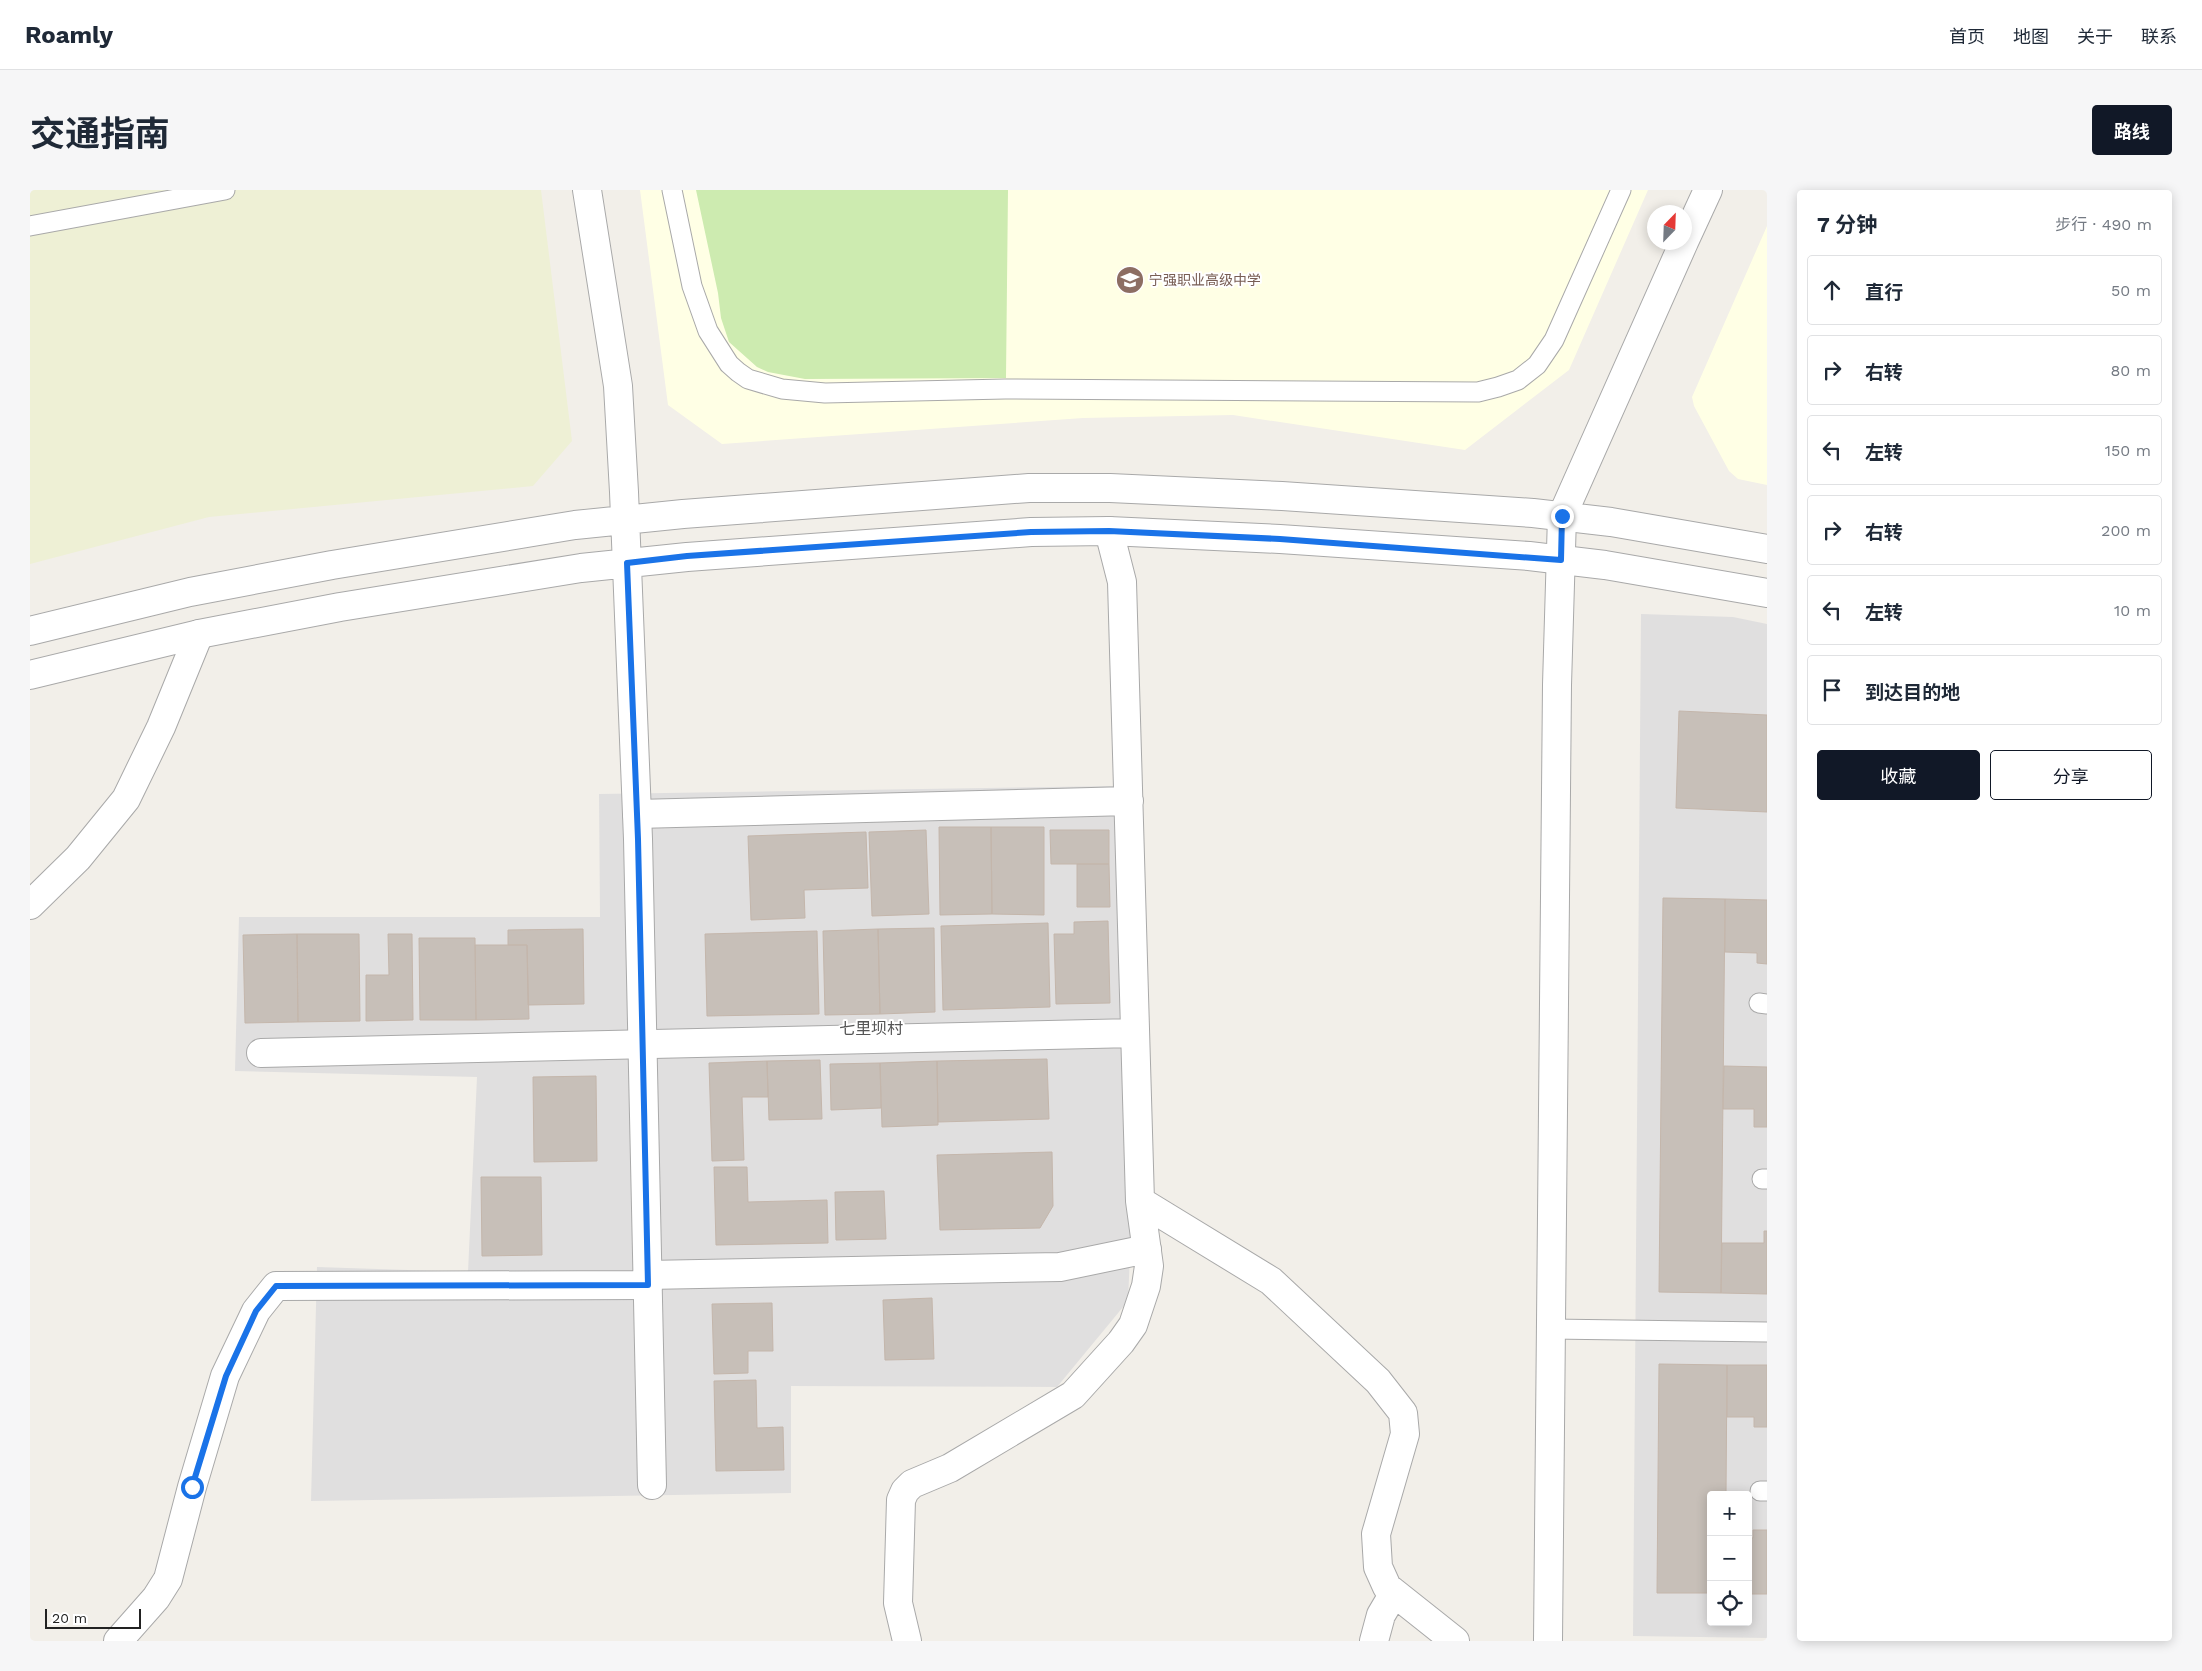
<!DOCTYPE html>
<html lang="zh">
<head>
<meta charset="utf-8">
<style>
  body { margin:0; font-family:"Work Sans","Noto Sans SC",sans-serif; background:#f6f6f7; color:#1f2937 }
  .controls { position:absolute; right:15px; bottom:15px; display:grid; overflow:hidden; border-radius:5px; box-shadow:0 2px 12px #0003 }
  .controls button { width:45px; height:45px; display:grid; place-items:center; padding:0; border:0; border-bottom:1px solid #e0e1e3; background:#fff; color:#1f2937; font:25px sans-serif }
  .compass { position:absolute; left:1617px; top:15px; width:45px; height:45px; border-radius:50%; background:#fff; box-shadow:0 2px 12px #0003; rotate:23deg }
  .scale { position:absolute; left:15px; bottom:12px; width:96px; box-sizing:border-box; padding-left:5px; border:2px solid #222; border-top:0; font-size:14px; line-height:18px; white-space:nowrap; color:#222; -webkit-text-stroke:4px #fff; paint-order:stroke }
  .stop { position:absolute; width:15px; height:15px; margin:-11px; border:4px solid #1a73e8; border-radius:50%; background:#fff }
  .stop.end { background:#1a73e8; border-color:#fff; box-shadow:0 1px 5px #0008 }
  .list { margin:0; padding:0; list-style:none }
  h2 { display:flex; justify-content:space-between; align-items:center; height:65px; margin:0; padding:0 20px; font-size:21px }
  h2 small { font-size:16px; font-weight:400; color:#747a83 }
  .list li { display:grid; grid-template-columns:32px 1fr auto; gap:15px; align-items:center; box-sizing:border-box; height:70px; margin:0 10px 10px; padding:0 10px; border:1px solid #e0e1e3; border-radius:5px }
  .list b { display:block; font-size:19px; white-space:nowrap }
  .list em { font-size:16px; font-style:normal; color:#747a83 }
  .actions { display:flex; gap:10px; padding:15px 20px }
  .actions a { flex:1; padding:11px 0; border:1px solid #111827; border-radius:5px; text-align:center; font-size:18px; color:#111827 }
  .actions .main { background:#111827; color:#fff }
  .icon { flex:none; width:28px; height:28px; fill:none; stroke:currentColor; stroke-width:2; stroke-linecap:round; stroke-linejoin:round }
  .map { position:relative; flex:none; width:1737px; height:1451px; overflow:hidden; border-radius:5px }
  header { display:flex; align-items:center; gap:30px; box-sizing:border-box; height:70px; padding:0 25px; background:#fff; border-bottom:1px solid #e0e1e3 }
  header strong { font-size:24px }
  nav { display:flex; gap:28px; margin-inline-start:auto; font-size:18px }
  .intro { display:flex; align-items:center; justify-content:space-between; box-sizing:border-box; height:120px; padding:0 30px }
  h1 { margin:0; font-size:35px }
  .button { padding:12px 22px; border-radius:5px; background:#111827; color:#fff; font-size:18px; font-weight:700 }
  main { display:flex; gap:30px; padding:0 30px }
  aside { flex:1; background:#fff; border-radius:5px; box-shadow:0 2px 12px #0003 }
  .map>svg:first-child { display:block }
  .residential { fill:#e0dfdf; fill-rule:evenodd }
  .education { fill:#ffffe5 }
  .farmland { fill:#eef0d5 }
  .grass { fill:#cdebb0 }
  .building { fill:#c7bfb8; stroke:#c4b6ab }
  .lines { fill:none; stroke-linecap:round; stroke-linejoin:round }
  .service-casing { stroke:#a9a9a9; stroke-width:21 }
  .minor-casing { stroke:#a9a9a9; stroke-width:30 }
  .tertiary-casing { stroke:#a9a9a9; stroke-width:30 }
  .service { stroke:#fff; stroke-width:19 }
  .minor { stroke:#fff; stroke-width:28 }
  .tertiary { stroke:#fff; stroke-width:28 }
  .route { stroke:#1a73e8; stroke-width:6 }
  .labels { text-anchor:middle; stroke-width:4; stroke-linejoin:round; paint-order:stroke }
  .education-label { font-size:14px; fill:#785e54; stroke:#fff; text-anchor:start }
  .quarter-label { font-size:16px; fill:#555; stroke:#fff }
</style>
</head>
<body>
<header>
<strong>Roamly</strong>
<nav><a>首页</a><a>地图</a><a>关于</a><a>联系</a></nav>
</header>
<div class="intro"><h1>交通指南</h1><a class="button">路线</a></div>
<main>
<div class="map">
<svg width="1737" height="1451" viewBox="0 0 1737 1451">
  <rect width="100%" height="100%" fill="#f2efe9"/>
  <path class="residential" d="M1611,424l92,3 34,7v1014l-134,-2zM1681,1305h37v127h-37z
    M1086,596l15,445 -3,70 -71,86 -266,-1v107l-480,8 6,-234 151,5 9,-195 -242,-6 4,-154h361l-1,-123z"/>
  <path class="education" d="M610,0h1008l-79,180 -104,80 -232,-35 -150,3 -361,26 -54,-39z
    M1737,36v259l-29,-6 -9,-8 -35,-65 -2,-9z"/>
  <path class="farmland" d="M0,0h511l31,251 -39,45 -324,31 -179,47z"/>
  <path class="grass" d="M666,0h312l-2,188 -201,1 -37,-7 -11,-5 -28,-25 -8,-24 -3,-25z"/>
  <path class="building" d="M1649,521l88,4v97l-91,-4z
    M909,637h52l1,87 -52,1z
    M961,637h53v88l-52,-1z
    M896,640l3,84 -57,2 -3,-84z
    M1020,640h59v34h-58z
    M836,642l2,56 -64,2 1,28 -54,2 -3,-84z
    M1047,674h32l1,43h-33z
    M1633,708l62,1 -4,394 -62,-1z
    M1695,709l42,1v64l-10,-1v-10l-32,-1z
    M1078,731l2,82 -54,1 -2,-70h20v-12z
    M1018,733l2,84 -107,3 -2,-84z
    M904,738l1,84 -55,2 -2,-85z
    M553,739l1,75 -56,1 -1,-60h-19v-15z
    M848,739l2,85 -55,1 -2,-84z
    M787,741l2,83 -112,2 -2,-82z
    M267,744h62l1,87 -62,1z
    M267,744l1,88 -53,1 -2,-88z
    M358,744h24l1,86 -47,1v-46h23z
    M389,748h56l1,82h-56z
    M445,755h52l2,74 -53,1z
    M1017,869l2,60 -111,3 -1,-61z
    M790,870l2,59 -53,1 -2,-59z
    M737,871l1,36h-26l2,63 -32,1 -3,-98z
    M907,871l1,64 -56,2 -2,-64z
    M850,873l1,45 -50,2 -1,-46z
    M1694,876l43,1v60h-13v-18h-31z
    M566,886l1,85 -63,1 -1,-85z
    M1022,962l1,54 -13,22 -100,2 -3,-75z
    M684,977h33l1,35 79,-2 1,43 -112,2z
    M451,987h60l1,78 -60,1z
    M854,1001l2,48 -50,1 -1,-48z
    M1734,1041h3v63l-46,-1 1,-50h42z
    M902,1108l2,61 -49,1 -2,-60z
    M742,1113l1,48h-25v22l-34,1 -2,-70z
    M1629,1174l68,1 -1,130h-15v98h-54z
    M1697,1175h40v62h-13v-10h-27z
    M726,1190l1,48 26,-1 1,43 -68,1 -2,-90z
    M1723,1340h14v64h-19v-56h5z"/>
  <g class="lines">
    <defs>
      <path id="service" d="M642,0l20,96 16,45 21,33 9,8 10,7 34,10 43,4 180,-4 473,3 20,-5 20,-7 19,-15 17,-25 67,-150
        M0,36l195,-36
        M1729,813l8,1
        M1732,989h5
        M1521,1139l216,3
        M1730,1301h7"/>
      <path id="minor" d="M607,624l492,-13
        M0,715l48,-47 48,-59 35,-72 38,-93
        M231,863l874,-20
        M1110,1011l131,80 107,100 25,32 2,21 -29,100 2,33 9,20 68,54
        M617,1085l413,-8 87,-18
        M88,1451l38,-43 12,-19 24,-92 33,-111 31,-65 20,-25 372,-1
        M877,1451l-9,-38 3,-103 4,-9 7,-7 38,-16 123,-73 48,-53 12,-17 13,-39 3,-20 -9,-65 -18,-619 -13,-51
        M1344,1451l7,-26 13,-22
        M1518,1451l9,-956 5,-169"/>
      <path id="tertiary" d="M557,0l31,196 6,106 14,347 14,646
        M1654,52l24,-52
        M1532,326l122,-274
        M0,441l160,-39 142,-27 243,-40 108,-11 346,-26h81l172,8 251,17 78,9 156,27
        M0,485l169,-41 141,-27 241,-39 106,-11 344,-25 78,-1 171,8 249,17 76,9 162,28"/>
    </defs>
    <use href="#service" class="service-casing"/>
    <use href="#minor" class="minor-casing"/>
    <use href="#tertiary" class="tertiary-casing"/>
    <use href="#service" class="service"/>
    <use href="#minor" class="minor"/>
    <use href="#tertiary" class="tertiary"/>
  </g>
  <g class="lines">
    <path class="route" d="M162,1297l34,-111 30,-65 20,-25 372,-1 -10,-446 -11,-276 60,-7 344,-24 78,-1 171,8 281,21 1,-44"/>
  </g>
  <defs>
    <symbol id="school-disc" viewBox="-11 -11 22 22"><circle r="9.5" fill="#8d6e63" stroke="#fff"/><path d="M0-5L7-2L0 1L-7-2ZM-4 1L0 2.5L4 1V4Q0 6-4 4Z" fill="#fff"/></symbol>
  </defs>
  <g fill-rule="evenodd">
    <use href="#school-disc" x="1084" y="74" width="32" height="32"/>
  </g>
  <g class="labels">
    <g class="education-label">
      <text x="1119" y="95">宁强职业高级中学</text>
    </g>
    <g class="quarter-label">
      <text x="841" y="844">七里坝村</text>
    </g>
  </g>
</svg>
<div class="controls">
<button>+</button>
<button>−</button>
<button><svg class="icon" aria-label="locate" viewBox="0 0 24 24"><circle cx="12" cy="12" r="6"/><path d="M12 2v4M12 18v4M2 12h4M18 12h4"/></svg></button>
</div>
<svg class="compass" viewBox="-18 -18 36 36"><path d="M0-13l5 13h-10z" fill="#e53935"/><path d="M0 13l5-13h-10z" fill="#747a83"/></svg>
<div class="scale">20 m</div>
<div class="stop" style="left:162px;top:1297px"></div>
<div class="stop end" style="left:1532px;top:326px"></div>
</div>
<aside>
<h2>7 分钟<small>步行 · 490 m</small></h2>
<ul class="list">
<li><svg class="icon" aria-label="ahead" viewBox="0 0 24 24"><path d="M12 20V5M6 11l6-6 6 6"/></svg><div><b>直行</b></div><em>50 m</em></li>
<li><svg class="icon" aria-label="right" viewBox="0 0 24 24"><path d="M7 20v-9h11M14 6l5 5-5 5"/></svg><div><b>右转</b></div><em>80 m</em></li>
<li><svg class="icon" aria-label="left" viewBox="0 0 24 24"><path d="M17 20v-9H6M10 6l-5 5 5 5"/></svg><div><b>左转</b></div><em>150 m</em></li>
<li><svg class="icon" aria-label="right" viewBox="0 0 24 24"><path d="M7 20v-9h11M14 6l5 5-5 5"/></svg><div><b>右转</b></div><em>200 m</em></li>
<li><svg class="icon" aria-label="left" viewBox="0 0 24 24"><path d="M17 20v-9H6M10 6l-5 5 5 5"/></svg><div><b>左转</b></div><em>10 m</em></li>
<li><svg class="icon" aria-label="arrive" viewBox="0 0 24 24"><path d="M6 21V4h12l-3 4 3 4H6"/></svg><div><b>到达目的地</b></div></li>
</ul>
<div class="actions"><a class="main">收藏</a><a>分享</a></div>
</aside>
</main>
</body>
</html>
